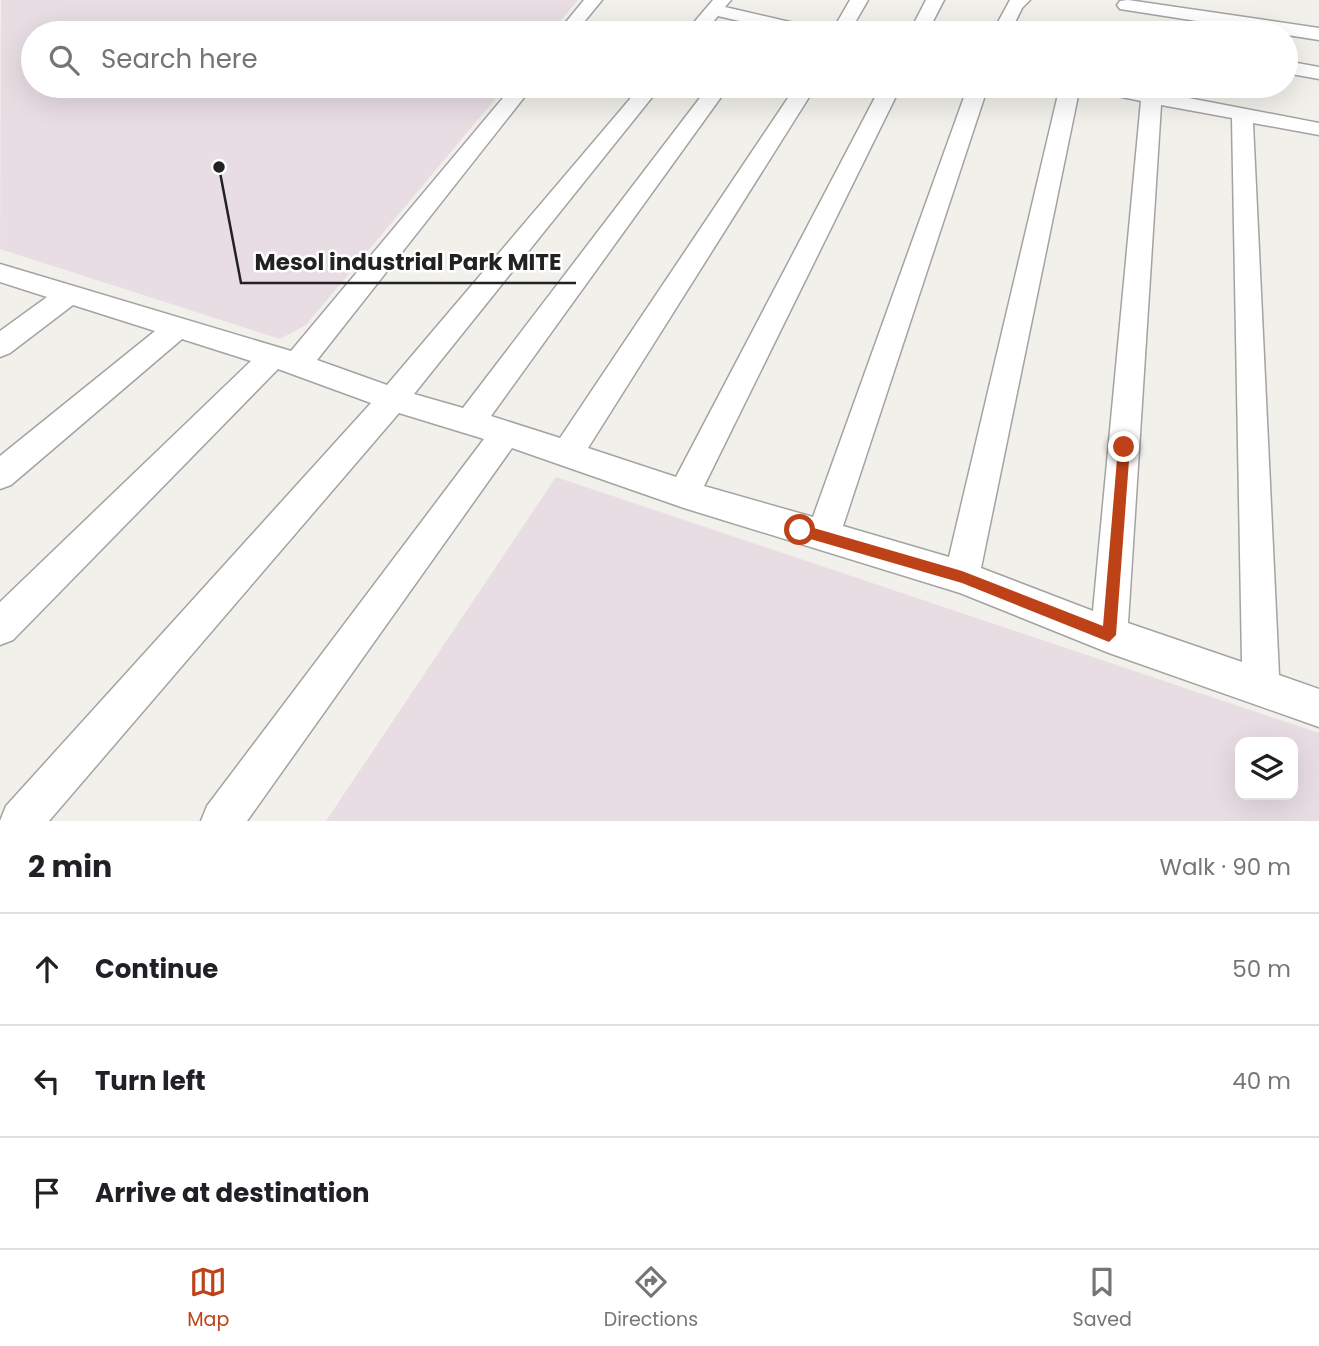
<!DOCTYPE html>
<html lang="en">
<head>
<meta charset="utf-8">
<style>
  body { margin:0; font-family:Poppins,sans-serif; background:#f6f6f6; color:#202124 }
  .controls { position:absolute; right:21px; bottom:21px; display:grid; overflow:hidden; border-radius:14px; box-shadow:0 7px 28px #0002 }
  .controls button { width:63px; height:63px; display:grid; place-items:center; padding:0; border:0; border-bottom:2px solid #e0e0e0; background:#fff; color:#202124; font:35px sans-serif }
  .stop { position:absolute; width:21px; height:21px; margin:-16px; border:5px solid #bd4217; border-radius:50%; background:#fff }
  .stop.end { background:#bd4217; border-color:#fff; box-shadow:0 2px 7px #0008 }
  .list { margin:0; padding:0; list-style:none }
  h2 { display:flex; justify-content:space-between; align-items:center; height:91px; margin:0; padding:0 28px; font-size:30px }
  h2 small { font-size:23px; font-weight:400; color:#757577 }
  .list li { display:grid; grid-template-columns:46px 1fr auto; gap:21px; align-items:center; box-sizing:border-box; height:112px; padding:0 28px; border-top:2px solid #e0e0e0 }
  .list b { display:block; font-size:26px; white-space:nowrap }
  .list em { font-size:23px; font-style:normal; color:#757577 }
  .icon { flex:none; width:38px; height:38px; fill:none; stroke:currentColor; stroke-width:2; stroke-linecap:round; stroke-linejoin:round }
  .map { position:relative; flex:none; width:1319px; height:821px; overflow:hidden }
  .search { position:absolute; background:#fff; box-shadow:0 7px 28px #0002; left:21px; right:21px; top:21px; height:77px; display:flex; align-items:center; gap:18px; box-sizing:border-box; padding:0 24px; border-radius:38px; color:#757577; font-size:26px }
  .sheet { height:427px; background:#fff }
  nav { display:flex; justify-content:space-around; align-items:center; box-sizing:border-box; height:98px; border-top:2px solid #e0e0e0; background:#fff; font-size:19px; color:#757577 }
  nav a { display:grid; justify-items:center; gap:4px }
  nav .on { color:#bd4217 }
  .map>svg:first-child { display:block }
  .industrial { fill:#e9dde4; fill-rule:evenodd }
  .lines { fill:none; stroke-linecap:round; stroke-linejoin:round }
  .street-casing { stroke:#a3a3a3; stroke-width:3 }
  .street { fill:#fff; fill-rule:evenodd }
  .route { fill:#bd4217 }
  .leader { fill:none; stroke:#222; stroke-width:2.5 }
  .callout-dot { fill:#222; stroke:#fff; stroke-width:2.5 }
  .callout-label { font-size:23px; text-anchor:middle; font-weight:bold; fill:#222; stroke:#fff; stroke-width:5; stroke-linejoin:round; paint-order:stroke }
</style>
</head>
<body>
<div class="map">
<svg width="1319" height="821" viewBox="0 0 1319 821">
  <rect width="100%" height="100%" fill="#f1f0ea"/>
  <path class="industrial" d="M1,0h577l-28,33h-517v53h473l-200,239 -26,14 -280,-90z
    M556,477l763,256v88h-993zM1240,742h53v53h-53z"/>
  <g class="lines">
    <defs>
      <path id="street" d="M584,0h18l-27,33h-18z
        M713,0h18l-6,7 95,22 2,4h-32l-72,-17 -14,17h-19z
        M850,0h18l-19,33h-18z
        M926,0h18l-17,33h-18z
        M1010,0h20l-8,8 -12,25h-18z
        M1128,0l191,28v12l-199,-31 -3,-4 3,-4z
        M1080,23l7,2 1,8h-18l3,-8z
        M1286,61l33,6v12l-33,-6z
        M513,86h20l-216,274 70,25 254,-299h20l-247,308 49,14 246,-322h20l-238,330 69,22 236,-352h20l-228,362 88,29 205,-391h20l-197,400 109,31 155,-431h20l-145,440 106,31 111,-471h20l-99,482 112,43 48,-510 -52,-11 -3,-4h40l193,37v12l-66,-12 26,552 40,14v38l-210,-74 -149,-60 -276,-85 -172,-60 -265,373h-46l6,-15 277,-367 -85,-26 -350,408h-49l6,-15 365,-403 -93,-34 -265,271 -13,5v-43l251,-241 -69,-22 -171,146 -11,4v-33l155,-125 -82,-26 -63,48 -10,4v-26l47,-34 -47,-15v-18l291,87zM1161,105l71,13 10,544 -114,-39z"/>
    </defs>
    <use href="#street" class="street-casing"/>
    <use href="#street" class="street"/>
  </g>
  <path class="route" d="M1124,442l6,5 -14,188 -7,7 -147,-59 -162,-47 -7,-6 7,-6 162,47 141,55 15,-179z"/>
  <path class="leader" d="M219 167L241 283H576"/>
  <circle class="callout-dot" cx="219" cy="167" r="7"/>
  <g class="callout-label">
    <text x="408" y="270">Mesol industrial Park MITE</text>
  </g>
</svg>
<div class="controls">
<button><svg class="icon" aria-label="layers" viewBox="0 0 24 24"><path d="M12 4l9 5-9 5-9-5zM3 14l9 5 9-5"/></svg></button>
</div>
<div class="stop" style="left:800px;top:530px"></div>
<div class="stop end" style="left:1124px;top:447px"></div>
<div class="search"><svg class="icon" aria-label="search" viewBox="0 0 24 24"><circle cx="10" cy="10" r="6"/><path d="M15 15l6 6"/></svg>Search here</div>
</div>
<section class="sheet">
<h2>2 min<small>Walk · 90 m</small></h2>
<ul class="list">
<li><svg class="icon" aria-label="ahead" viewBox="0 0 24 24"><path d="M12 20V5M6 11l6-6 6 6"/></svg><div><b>Continue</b></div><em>50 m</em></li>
<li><svg class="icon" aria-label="left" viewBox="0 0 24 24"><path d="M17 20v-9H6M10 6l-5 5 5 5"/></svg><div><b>Turn left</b></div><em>40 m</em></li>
<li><svg class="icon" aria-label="arrive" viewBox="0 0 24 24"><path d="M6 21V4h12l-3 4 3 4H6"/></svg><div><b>Arrive at destination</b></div></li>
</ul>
</section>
<nav>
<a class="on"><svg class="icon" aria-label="map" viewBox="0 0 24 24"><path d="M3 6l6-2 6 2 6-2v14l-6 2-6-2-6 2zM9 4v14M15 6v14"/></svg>Map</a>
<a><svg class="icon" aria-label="directions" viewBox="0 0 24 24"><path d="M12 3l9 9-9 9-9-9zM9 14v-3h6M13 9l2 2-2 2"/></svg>Directions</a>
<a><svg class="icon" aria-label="saved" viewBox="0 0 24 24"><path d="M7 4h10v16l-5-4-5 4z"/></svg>Saved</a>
</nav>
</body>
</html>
